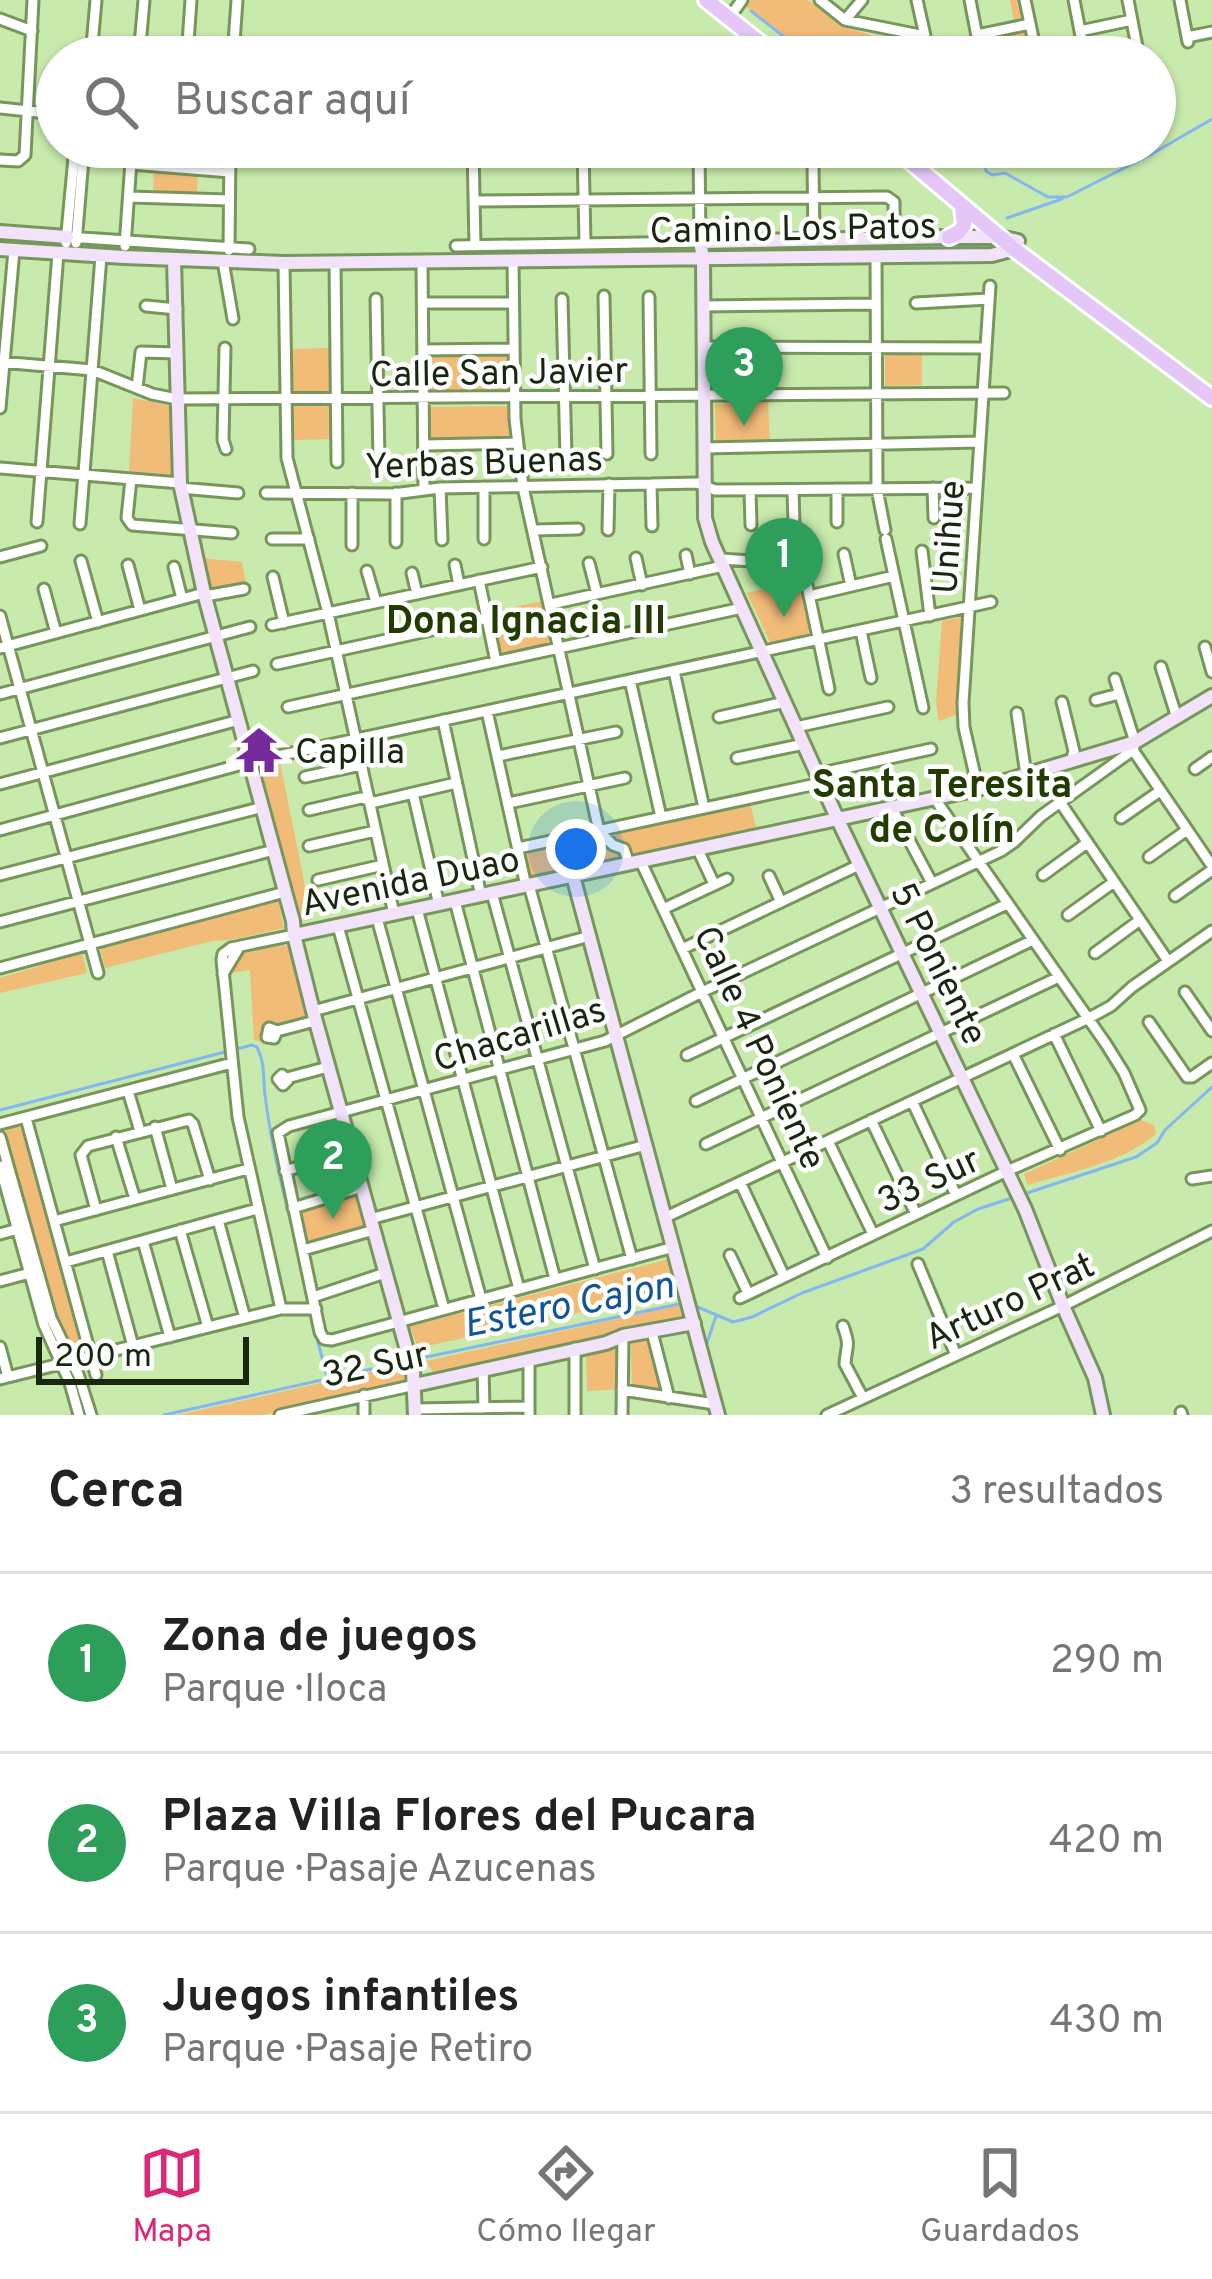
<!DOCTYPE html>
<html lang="es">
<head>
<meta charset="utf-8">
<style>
  body { margin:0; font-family:Overpass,sans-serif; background:#f2f2f2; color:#222 }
  .scale { position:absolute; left:36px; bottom:30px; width:213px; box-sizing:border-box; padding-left:12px; border:6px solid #1a270f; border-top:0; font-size:33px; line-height:42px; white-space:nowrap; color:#1a270f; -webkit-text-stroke:9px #fefefe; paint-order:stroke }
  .you { position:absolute; left:576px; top:849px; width:42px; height:42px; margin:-30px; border:9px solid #fff; border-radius:50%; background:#1a73e8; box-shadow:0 0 0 18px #1a73e833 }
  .badge { display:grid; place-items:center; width:78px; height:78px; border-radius:50%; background:#db2777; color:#fff; font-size:39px; font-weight:700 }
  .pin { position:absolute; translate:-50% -99px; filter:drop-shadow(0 3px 6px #0008) }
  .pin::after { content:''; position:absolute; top:63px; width:42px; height:36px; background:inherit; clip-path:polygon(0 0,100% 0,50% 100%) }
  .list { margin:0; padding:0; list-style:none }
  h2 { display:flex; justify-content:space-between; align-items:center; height:156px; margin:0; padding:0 48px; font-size:51px }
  h2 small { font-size:39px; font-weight:400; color:#767676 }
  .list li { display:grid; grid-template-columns:78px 1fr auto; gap:36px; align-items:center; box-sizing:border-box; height:180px; padding:0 48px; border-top:3px solid #e0e0e0 }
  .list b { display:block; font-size:45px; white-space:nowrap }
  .list p { margin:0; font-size:39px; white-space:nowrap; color:#767676 }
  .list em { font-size:39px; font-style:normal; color:#767676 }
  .icon { flex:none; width:66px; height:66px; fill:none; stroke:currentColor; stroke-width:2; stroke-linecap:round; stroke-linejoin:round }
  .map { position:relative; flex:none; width:1212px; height:1415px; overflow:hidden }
  .search { position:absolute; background:#fff; box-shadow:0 3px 9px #0004; left:36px; right:36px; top:36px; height:132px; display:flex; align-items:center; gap:30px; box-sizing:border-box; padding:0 42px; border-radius:66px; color:#767676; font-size:45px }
  .sheet { height:696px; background:#fff }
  nav { display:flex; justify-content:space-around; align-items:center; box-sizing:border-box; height:168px; border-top:3px solid #e0e0e0; background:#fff; font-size:33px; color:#767676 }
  nav a { display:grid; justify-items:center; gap:6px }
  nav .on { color:#db2777 }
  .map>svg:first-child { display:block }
  .green { fill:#f1bb78 }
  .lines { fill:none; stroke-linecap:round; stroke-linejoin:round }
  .stream { stroke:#84b7f0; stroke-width:3 }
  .street-casing { stroke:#77965c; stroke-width:15 }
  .secondary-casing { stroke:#77965c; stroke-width:18 }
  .primary-casing { stroke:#fff; stroke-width:20 }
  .street { stroke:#fff; stroke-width:9 }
  .secondary { stroke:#f2e3fb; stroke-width:12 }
  .primary { stroke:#e4c7f7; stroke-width:14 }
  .labels { text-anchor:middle; stroke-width:9; stroke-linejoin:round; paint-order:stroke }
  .street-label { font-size:36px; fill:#1a270f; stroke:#fefefe }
  .poi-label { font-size:36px; fill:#1a270f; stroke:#fefefe; text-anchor:start }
  .neighbourhood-label { font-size:39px; font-weight:bold; fill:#223c00; stroke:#fefefe }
  .water-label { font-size:39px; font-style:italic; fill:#105696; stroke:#fefefe }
</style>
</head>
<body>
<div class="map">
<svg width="1212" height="1415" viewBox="0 0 1212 1415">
  <rect width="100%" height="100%" fill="#c8eaac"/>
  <path class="green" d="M748,0h60l34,26 41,13 -6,18h-29l-49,-8 -55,-44z
    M1010,0h10l11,52 -2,3 -40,-7 -5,-2 -3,-8 35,-7z
    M154,168l44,4 -1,22h-44z
    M330,348v45h-39l1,-44z
    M510,352v40l-83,1 -1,-40z
    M885,352h37v33l-37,1z
    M133,398l38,8v69l-42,-4z
    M768,402l2,40 -54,2 -1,-40z
    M293,405h40v34l-40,1z
    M509,406v33l-81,1 1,-33z
    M200,558l42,4 4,23 -38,8z
    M802,580l12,55 -41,8 -3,-1 -23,-49z
    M546,600l10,46 -56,12 -8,-46z
    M962,617l-4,97 -19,7 -3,-18 6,-82z
    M280,763l32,157 -7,1 -4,-4 -41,-150z
    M750,803l7,28 -225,47 -5,-4 -4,-17 3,-5z
    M278,900l6,28 -54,12 -18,1 -107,27 -5,-20z
    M283,945l7,2 19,75 -45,15 3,6 -13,-3 -4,-70 -20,3 9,-19z
    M82,953l5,20 -87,20v-15z
    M1141,1120l13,5 2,9c-34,29 -86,38 -128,51l-4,-11z
    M18,1127l5,3 59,221 -5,3 -4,-2 -22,-50 -46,-163v-8z
    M357,1193l8,35 -56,16 -9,-35z
    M669,1259l9,32 -260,57 -8,-22z
    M684,1304l5,15 -254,56 -9,-14z
    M650,1336l15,58 -33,-4 -1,-50z
    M628,1344l-1,45 -40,2 -1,-40z
    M401,1365l4,15 -141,35h-86z"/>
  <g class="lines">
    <path class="stream" d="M751,11l59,46
      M979,147l7,24 6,4 13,-2 43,24h19l83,-42 62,-36
      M1007,218l55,-19
      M709,251l269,-4
      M341,256l355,-5
      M0,1110l252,-65 5,2c8,15 6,31 8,48 6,48 17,95 30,142
      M1021,1195l115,-38 21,-14 8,-13 47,-43
      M693,1305l40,17 19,-5 50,-24 121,-44 31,-27 24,-13 34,-11
      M313,1323l14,54
      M412,1360l272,-57
      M714,1376l-8,-30 10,-30
      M164,1415l239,-53"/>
    <defs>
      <path id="street" d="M820,0l25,20 80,16 -8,-36
        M970,0l10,52 28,5
        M1025,0l12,57
        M1074,0l11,57
        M1128,0l11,57
        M1180,0l8,42
        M729,18l13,-18
        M0,19l32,12
        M845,20l17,-20
        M1080,31l52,-11
        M977,35l53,-11
        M1187,37l25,-5
        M91,57l5,-57
        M139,57l5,-57
        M187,57l4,-57
        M233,57l4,-57
        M0,108l57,6
        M473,147l2,99
        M583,147l2,96
        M474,159l377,-2
        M810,159l3,4 1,77
        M0,160l18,1 7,-6 8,-155
        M131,164l99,8
        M129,197l100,3
        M474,201l413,-4 7,5v37
        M67,237l182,12
        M66,243l9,-96
        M76,243l8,-96
        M125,246l7,-99
        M456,246l244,-4 -1,-95
        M229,250l1,-103
        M876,256l1,233 8,41
        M513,260l2,159 8,68 76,344 14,14 11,4 5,15
        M223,261l10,58
        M422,261l2,229
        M335,262l2,200
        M284,263l3,195 41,155 66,301
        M604,296l3,158
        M649,297l2,157
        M376,299l3,162
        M562,299l4,158
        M423,303h90
        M916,303l73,-4
        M146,306l31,3
        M703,306l173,-2
        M703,347l283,1
        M225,348l-2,92 3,9
        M423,350l91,-1
        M0,362l92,8 60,24 25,5 827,-6
        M137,388l4,-36 36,1
        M0,408l14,-158
        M425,445l92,-2
        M704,448l276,-6
        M0,468l180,15
        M131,479l-4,39 5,7 100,8
        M651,484l1,42
        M484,487v52
        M180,488l58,5
        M440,488l2,52
        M933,488l1,30
        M750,490l1,35
        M793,490l1,34
        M266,493l127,1 47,-6 211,-4 46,-1 18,7 262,-2
        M396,493v49
        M37,522l21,-269
        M837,522v-33
        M80,524l21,-268
        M534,530l44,-1
        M608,530l1,-46
        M272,539h37
        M886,539l37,169
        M352,545v-52
        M922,551l8,65
        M844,554l7,32
        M686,555l4,19
        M0,557l41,-11
        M801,557l28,132
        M636,558l6,27
        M720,559l48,3
        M81,561l17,61
        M589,563l8,31
        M128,565l12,45
        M455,565l4,20
        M174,567l8,32
        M367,571l9,31
        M412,573l5,21
        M273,577l11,46
        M479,580l17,82
        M44,589l12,44
        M809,596l85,-20
        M551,604l172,-38
        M0,616l98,357
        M272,625l270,-58
        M861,631l10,47
        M1205,647l7,25
        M0,648l204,-55 7,2 33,-6
        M277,664l209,-46
        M1161,667l16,51
        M674,671l30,137
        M630,680l31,137
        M0,694l250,-67
        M1096,700l23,-6
        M1062,702l12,49 -3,11
        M288,707l454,-99
        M487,711l39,175
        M1017,713l9,62
        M719,717l66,-15
        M443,720l38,176
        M796,727l92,-20
        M0,738l253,-67
        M1133,750l79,116
        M498,756l118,-24
        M737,758l67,-14
        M1195,769l17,-12
        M817,774l114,-25
        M305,777l56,-12
        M0,784l239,-64
        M978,789l-14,-62 -1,-24 27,-417
        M413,793l26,112
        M1060,802l108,159
        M509,803l116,-25
        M892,808l40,75
        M309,810l52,-12 14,4 81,-19
        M1121,818l39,-27
        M0,830l250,-68 741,-160
        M309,846l66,-15
        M518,848l303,-65
        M698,850l16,34
        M1149,857l38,-27
        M641,862l186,396
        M0,875l263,-68
        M1043,875l44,-32
        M769,876l12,26
        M318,880l65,-15
        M529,885l103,374
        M492,893l103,376
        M1175,896l37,-26
        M455,901l100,378
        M417,909l102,380
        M663,909l64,-30
        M1068,915l46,-33
        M377,918l104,381
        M0,922l274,-72
        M338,926l106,383
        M682,949l177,-84
        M1095,953l45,-33
        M0,968l285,-76
        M223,974l17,-28
        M1185,992l27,39
        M313,1011l277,-75
        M1149,1022l38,55h5l20,-14
        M269,1028l8,3 -3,7 -7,-1z
        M277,1031l38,-10
        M1054,1034l47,97
        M1013,1054l47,96
        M687,1055l320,-151
        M282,1075l6,5 -5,5 -5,-6z
        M287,1078l41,-11
        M128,1091l12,40
        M696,1101l337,-161
        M912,1101l44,94
        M26,1118l70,257
        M871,1120l45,94
        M0,1124l232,-61
        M155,1127l17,62
        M0,1137l51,181 27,56 13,41
        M116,1137l19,62
        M828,1141l45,93
        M706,1144l353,-167
        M0,1166l44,159 26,58 9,32
        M285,1171l66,-20
        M1192,1179l20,-3
        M740,1182l44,94
        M293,1208l69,-21
        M96,1210l-15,-55 7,-9 101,-26 4,4 17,56
        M666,1217l423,-199 22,-12 21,-19 80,-56
        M370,1219l276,-74
        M218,1220l27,98
        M54,1221l194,-52
        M180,1230l28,97
        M0,1234l18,-5
        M143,1241l27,96
        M674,1247l-342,93 -8,-1 -4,-7 -42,-199 11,-7 316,-85 97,-49 299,-141 13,-9 27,-26 92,-66 2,-8 -20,-63
        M303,1250l71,-20
        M107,1251l26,95
        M730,1255l18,38
        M66,1262l191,-53
        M918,1264l38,91
        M0,1281l30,-8
        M313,1297l72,-24
        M740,1298l267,-127 128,-56 5,-5 -16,-37 -18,-29 -171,-245
        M281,1309l-43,-192 -16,-157 1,-6 8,-6 63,-13
        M843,1326c8,22 3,19 2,38l18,34
        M652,1332l17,66
        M0,1347l8,30
        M483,1369l1,39
        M0,1379l281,-70h35
        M622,1390l93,14
        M364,1395v20
        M415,1409l114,-2
        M1181,1412l1,3
        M280,1415l135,-30
        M529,1415v-56
        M575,1415v-67
        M622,1415l1,-79
        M827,1415l236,-109 149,-75"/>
      <path id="secondary" d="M0,232l67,5
        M0,249l124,8 160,6 708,-8 22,-6 4,-8 -19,-4h-50l-249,5 3,16 2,260 7,24 126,278 187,389 38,97 32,72 8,37
        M174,260l6,223 24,110 89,328 1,14 19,76 100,361 2,43
        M573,876l145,539
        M294,935l684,-146 157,-47 77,-46
        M415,1385l191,-42 17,-7 71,-13"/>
      <path id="primary" d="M706,0l72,57
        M893,147l121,102 198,149
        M949,237l10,-5 5,-7 -2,-18"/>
    </defs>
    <use href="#street" class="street-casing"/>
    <use href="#secondary" class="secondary-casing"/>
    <use href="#primary" class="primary-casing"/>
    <use href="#street" class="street"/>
    <use href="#secondary" class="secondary"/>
    <use href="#primary" class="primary"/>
  </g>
  <defs>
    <symbol id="temple-bare" viewBox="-9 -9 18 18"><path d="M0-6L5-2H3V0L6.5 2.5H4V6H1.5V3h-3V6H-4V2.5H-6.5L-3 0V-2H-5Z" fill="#762a9c" stroke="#fefefe" stroke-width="2.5" paint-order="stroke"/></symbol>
  </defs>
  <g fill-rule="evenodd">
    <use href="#temple-bare" x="226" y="717" width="66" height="66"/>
  </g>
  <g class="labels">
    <g class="street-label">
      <text transform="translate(793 227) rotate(-1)" y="13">Camino Los Patos</text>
      <text transform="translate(499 371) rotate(-1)" y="13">Calle San Javier</text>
      <text transform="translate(484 461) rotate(-2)" y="13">Yerbas Buenas</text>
      <text transform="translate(947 537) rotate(-86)" y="13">Unihue</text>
      <text transform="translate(410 880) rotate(-12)" y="13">Avenida Duao</text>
      <text transform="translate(940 963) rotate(64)" y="13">5 Poniente</text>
      <text transform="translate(519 1033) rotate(-17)" y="13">Chacarillas</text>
      <text transform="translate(761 1047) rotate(65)" y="13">Calle 4 Poniente</text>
      <text transform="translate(928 1179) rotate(-25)" y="13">33 Sur</text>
      <text transform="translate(1009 1300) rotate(-25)" y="13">Arturo Prat</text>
      <text transform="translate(375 1363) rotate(-12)" y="13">32 Sur</text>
    </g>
    <g class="poi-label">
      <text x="295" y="763">Capilla</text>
    </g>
    <g class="neighbourhood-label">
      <text x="526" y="633">Dona Ignacia III</text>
      <text x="942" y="797">Santa Teresita<tspan x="942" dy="45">de Colín</tspan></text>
    </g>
    <g class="water-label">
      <text transform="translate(568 1303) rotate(-11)" y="14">Estero Cajon</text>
    </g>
  </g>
</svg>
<div class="scale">200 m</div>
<div class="you"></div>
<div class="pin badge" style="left:784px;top:617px;background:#2e9e5b">1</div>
<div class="pin badge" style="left:333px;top:1219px;background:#2e9e5b">2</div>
<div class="pin badge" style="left:744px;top:426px;background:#2e9e5b">3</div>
<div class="search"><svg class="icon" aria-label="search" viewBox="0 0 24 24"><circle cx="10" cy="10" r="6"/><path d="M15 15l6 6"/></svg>Buscar aquí</div>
</div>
<section class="sheet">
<h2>Cerca<small>3 resultados</small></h2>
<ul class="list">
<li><span class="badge" style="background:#2e9e5b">1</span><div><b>Zona de juegos</b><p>Parque · Iloca</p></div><em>290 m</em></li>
<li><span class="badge" style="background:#2e9e5b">2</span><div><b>Plaza Villa Flores del Pucara</b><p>Parque · Pasaje Azucenas</p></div><em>420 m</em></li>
<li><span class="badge" style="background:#2e9e5b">3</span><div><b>Juegos infantiles</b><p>Parque · Pasaje Retiro</p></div><em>430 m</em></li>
</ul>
</section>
<nav>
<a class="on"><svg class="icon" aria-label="map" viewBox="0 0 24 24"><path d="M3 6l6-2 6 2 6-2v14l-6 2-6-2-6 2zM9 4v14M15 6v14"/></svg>Mapa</a>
<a><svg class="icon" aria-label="directions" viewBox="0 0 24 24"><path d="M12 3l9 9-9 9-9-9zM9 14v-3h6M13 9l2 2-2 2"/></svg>Cómo llegar</a>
<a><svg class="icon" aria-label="saved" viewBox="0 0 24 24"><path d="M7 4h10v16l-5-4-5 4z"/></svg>Guardados</a>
</nav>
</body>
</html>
